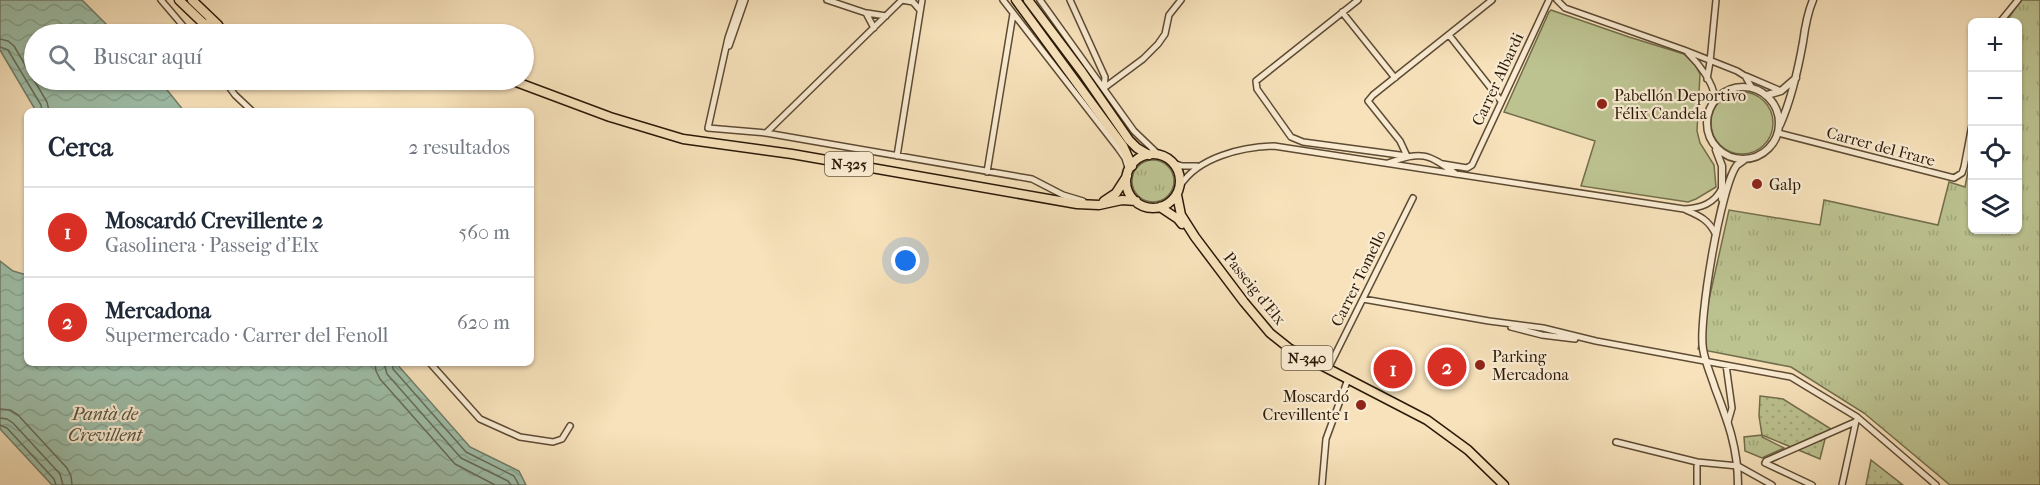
<!DOCTYPE html>
<html lang="es">
<head>
<meta charset="utf-8">
<style>
  body { margin:0; font-family:"IM FELL French Canon",serif; background:#f6f6f7; color:#1f2937 }
  .controls { position:absolute; right:18px; top:18px; display:grid; overflow:hidden; border-radius:9px; box-shadow:0 2px 4px #0004 }
  .controls button { width:54px; height:54px; display:grid; place-items:center; padding:0; border:0; border-bottom:2px solid #e0e1e3; background:#fff; color:#1f2937; font:30px sans-serif }
  .you { position:absolute; left:906px; top:261px; width:21px; height:21px; margin:-15px; border:4px solid #fff; border-radius:50%; background:#1a73e8; box-shadow:0 0 0 9px #1a73e833 }
  .badge { display:grid; place-items:center; width:39px; height:39px; border-radius:50%; background:#d93025; color:#fff; font-size:20px; font-weight:700 }
  .pin { position:absolute; translate:-50% -50%; border:3px solid #fff; box-shadow:0 2px 6px #0006 }
  .list { margin:0; padding:0; list-style:none }
  h2 { display:flex; justify-content:space-between; align-items:center; height:78px; margin:0; padding:0 24px; font-size:26px }
  h2 small { font-size:20px; font-weight:400; color:#747a83 }
  .list li { display:grid; grid-template-columns:39px 1fr auto; gap:18px; align-items:center; box-sizing:border-box; height:90px; padding:0 24px; border-top:2px solid #e0e1e3 }
  .list b { display:block; font-size:22px; white-space:nowrap }
  .list p { margin:0; font-size:20px; white-space:nowrap; color:#747a83 }
  .list em { font-size:20px; font-style:normal; color:#747a83 }
  .icon { flex:none; width:33px; height:33px; fill:none; stroke:currentColor; stroke-width:2; stroke-linecap:round; stroke-linejoin:round }
  .map { position:relative; flex:none; width:2040px; height:485px; overflow:hidden }
  .search { position:absolute; background:#fff; box-shadow:0 2px 4px #0004; left:24px; top:24px; width:510px; height:66px; display:flex; align-items:center; gap:15px; box-sizing:border-box; padding:0 21px; border-radius:33px; color:#747a83; font-size:22px }
  .panel { position:absolute; background:#fff; box-shadow:0 2px 4px #0004; left:24px; top:108px; width:510px; height:258px; border-radius:9px }
  .map>svg:first-child { display:block }
  .grass { fill:url(#grass-tufts); stroke:#736e4c; stroke-width:1.5 }
  .park { fill:url(#park-dots); stroke:#736e4c; stroke-width:1.5 }
  .garden { fill:#bcc391; stroke:#736e4c; stroke-width:1.5 }
  .water { fill:url(#water-waves); stroke:#707d69; stroke-width:1.5 }
  .lines { fill:none; stroke-linecap:round; stroke-linejoin:round }
  .shore { stroke:#646c58; stroke-width:1.5 }
  .minor-casing { stroke:#5d4b34; stroke-width:8 }
  .tertiary-casing { stroke:#5d4b34; stroke-width:9 }
  .trunk-casing { stroke:#2a1907; stroke-width:11 }
  .minor { stroke:#faecd3; stroke-width:5 }
  .tertiary { stroke:#faecd3; stroke-width:6 }
  .trunk { stroke:#f7e2bb; stroke-width:8 }
  .poi-dot { fill:#8f2418; stroke:#faecd3; stroke-width:2 }
  .labels { text-anchor:middle; stroke-width:4.5; stroke-linejoin:round; paint-order:stroke }
  .shield { fill:#faecd3; stroke:#685844; stroke-width:1.5 }
  .shield-label { font-size:15px; font-weight:bold; fill:#2a1907 }
  .street-label { font-size:16px; fill:#2a1907; stroke:#faecd3 }
  .poi-label { font-size:16px; fill:#2a1907; stroke:#faecd3; text-anchor:start }
  .water-label { font-size:18px; font-style:italic; fill:#535340; stroke:#faecd3 }
</style>
</head>
<body>
<div class="map">
<svg width="2040" height="485" viewBox="0 0 2040 485">
  <defs>
    <pattern id="grass-tufts" width="24" height="20" patternUnits="userSpaceOnUse" patternTransform="scale(1.5)"><rect width="24" height="20" fill="#bcc391"/><path d="M3 7l-1-3M5 7V3M7 7l1-3M15 17l-1-3M17 17v-4M19 17l1-3" fill="none" stroke="#a2a77c"/></pattern>
    <pattern id="park-dots" width="8" height="8" patternUnits="userSpaceOnUse" patternTransform="scale(1.5)"><rect width="8" height="8" fill="#bcc391"/><path d="M2 2h.1M6 6h.1" fill="none" stroke="#a2a77c" stroke-width="1.8" stroke-linecap="round"/></pattern>
    <pattern id="water-waves" width="16" height="10" patternUnits="userSpaceOnUse" patternTransform="scale(1.5)"><rect width="16" height="10" fill="#9ebfaa"/><path d="M0 5q4-4 8 0t8 0" fill="none" stroke="#88a491"/></pattern>
  </defs>
  <rect width="100%" height="100%" fill="#f7e2bb"/>
  <filter id="stains"><feTurbulence type="fractalNoise" baseFrequency=".00333" numOctaves="4"/><feColorMatrix values="0 0 0 0 .2 0 0 0 0 .09 0 0 0 0 .02 0 0 0 .5 -.17"/></filter>
  <radialGradient id="worn" r=".72"><stop offset=".6" stop-color="#630" stop-opacity="0"/><stop offset="1" stop-color="#630" stop-opacity=".3"/></radialGradient>
  <path class="grass" d="M2021,0h19v485h-90l-86,-72 -73,-46 -93,-18 31,-139 91,15 4,-25 114,25 11,-43 16,5 7,-36v79h46v-208h-12z
    M1132 181a21 21 0 1 1 42 0a21 21 0 1 1-42 0Z
    M1763,435l-1,2 22,11 -22,10 -17,-7 -1,-14z"/>
  <path class="park" d="M1760,396l23,3 48,30 -6,10 -5,20 -58,-24 -3,-19z
    M1871,460l32,25h-37z"/>
  <path class="garden" d="M1551,10l78,27 55,17 11,11 5,9 -3,57 3,12 14,22 2,22 -20,12 -8,3 -107,-16 14,-45 -91,-29 45,-100z
    M1711 123a31 31 0 1 1 62 0a31 31 0 1 1-62 0Z"/>
  <path class="water" d="M0,0h82l34,34h-82v46h125l25,31h-148l-36,-61z
    M0,261l13,10 14,4v88h369l74,84 49,24 7,14h-474l-52,-56z"/>
  <g class="lines">
    <path class="shore" d="M0,39l8,2 6,5 33,56 2,9
      M0,47l8,3 33,55 1,6
      M375,363l1,8 4,8 75,85 40,21
      M384,363l3,11 74,84 47,23 3,4
      M392,363l1,6 73,83 48,24 5,9
      M0,409l10,1 8,5 49,53 4,8 1,9
      M0,418l7,1 6,4 47,51 3,11
      M0,425l7,3 47,51 2,6"/>
    <defs>
      <path id="minor" d="M161,0l29,34
        M741,0l-13,38 -20,90 58,5 266,46 31,16 20,6
        M827,0l39,13 8,15
        M902,0l11,2 7,8
        M1003,0l115,148 7,10 4,13
        M1040,0l94,131 25,24
        M1070,0l35,77 -1,11
        M1358,0l-102,81 1,8 34,48 12,5 104,14 -7,-15 -32,-40 5,-6 119,-95
        M1557,0l8,8 119,42 53,21 8,5 7,12
        M1342,12l53,66
        M867,13l19,3
        M2000,22l18,-22
        M1449,35l52,66
        M729,46l16,-46
        M1688,53c11,11 25,29 27,45
        M1746,76l35,15
        M1707,79l3,-17 6,-62
        M224,80l11,15 17,16
        M1104,88l39,-29 15,-15 7,-10 4,-19 12,-15
        M766,133l136,-133
        M1778,133l176,45 8,-5 2,-6 8,-42
        M897,156l25,-156
        M1173,163l9,3h15
        M1388,163c34,-12 39,-10 68,11
        M1443,164l24,4 5,-3 77,-165
        M987,172l26,-158
        M1180,186c18,-29 62,-39 94,-40l410,63c17,-1 30,-5 38,-21
        M1686,210c14,6 23,10 30,25
        M1363,299l126,22 54,7 53,13 195,36 66,40 79,68
        M1511,327l31,8 33,4
        M430,363l50,56 40,18 33,5 9,-3 8,-13
        M1726,365l6,43 -4,14
        M1328,369l85,-171
        M1616,442l81,20 41,4 34,19
        M1697,462v23
        M1322,485l4,-46 22,-60
        M1812,485l-47,-22 1,-2 89,-39
        M1842,485l14,-64"/>
      <path id="tertiary" d="M1707 123a36 36 0 1 1 72 0a36 36 0 1 1-72 0Z
        M1767,95l14,-4 15,-13
        M1780,125c12,-27 18,-55 23,-83 2,-15 4,-28 10,-42
        M1716,150l6,16v33
        M1738,485c0,-37 -10,-63 -23,-97 -4,-13 -10,-26 -12,-39 -5,-27 18,-164 34,-184 0,0 7,-5 7,-5"/>
      <path id="trunk" d="M179,0l23,22 20,12
        M192,0l26,25 5,9
        M1016,0l107,146 9,20
        M1028,0l54,72 47,68 8,8 12,7
        M511,80l99,37 73,22 109,15 285,50 22,1 23,-5 14,1
        M1126 181a27 27 0 1 1 54 0a27 27 0 1 1-54 0Z
        M1177,195l4,20 14,22 49,65 26,31 20,16 137,71 41,30 36,35
        M1104,201l12,-8 11,-17
        M1160,207l18,12 4,5"/>
    </defs>
    <use href="#minor" class="minor-casing"/>
    <use href="#tertiary" class="tertiary-casing"/>
    <use href="#trunk" class="trunk-casing"/>
    <use href="#minor" class="minor"/>
    <use href="#tertiary" class="tertiary"/>
    <use href="#trunk" class="trunk"/>
  </g>
  <g class="poi-dot">
    <circle cx="1602" cy="104" r="6"/>
    <circle cx="1757" cy="184" r="6"/>
    <circle cx="1480" cy="365" r="6"/>
    <circle cx="1361" cy="405" r="6"/>
  </g>
  <g class="labels">
    <g class="shield">
      <rect x="825" y="152" width="48" height="24" rx="4.5"/>
      <rect x="1281.5" y="346" width="51" height="24" rx="4.5"/>
    </g>
    <g class="shield-label">
      <text x="849" y="169">N-325</text>
      <text x="1307" y="363">N-340</text>
    </g>
    <g class="street-label">
      <text transform="translate(1497 79) rotate(-65)" y="6">Carrer Albardi</text>
      <text transform="translate(1881 146) rotate(15)" y="6">Carrer del Frare</text>
      <text transform="translate(1358 278) rotate(-64)" y="6">Carrer Tomello</text>
      <text transform="translate(1255 288) rotate(51)" y="6">Passeig d'Elx</text>
    </g>
    <g class="poi-label">
      <text x="1614" y="101">Pabellón Deportivo<tspan x="1614" dy="18">Félix Candela</tspan></text>
      <text x="1769" y="190">Galp</text>
      <text x="1492" y="362">Parking<tspan x="1492" dy="18">Mercadona</tspan></text>
      <text x="1349" y="402" text-anchor="end">Moscardó<tspan x="1349" dy="18">Crevillente 1</tspan></text>
    </g>
    <g class="water-label">
      <text x="105" y="420">Pantà de<tspan x="105" dy="21">Crevillent</tspan></text>
    </g>
  </g>
  <rect width="100%" height="100%" filter="url(#stains)"/>
  <rect width="100%" height="100%" fill="url(#worn)"/>
</svg>
<div class="controls">
<button>+</button>
<button>−</button>
<button><svg class="icon" aria-label="locate" viewBox="0 0 24 24"><circle cx="12" cy="12" r="6"/><path d="M12 2v4M12 18v4M2 12h4M18 12h4"/></svg></button>
<button><svg class="icon" aria-label="layers" viewBox="0 0 24 24"><path d="M12 4l9 5-9 5-9-5zM3 14l9 5 9-5"/></svg></button>
</div>
<div class="you"></div>
<div class="pin badge" style="left:1393px;top:369px">1</div>
<div class="pin badge" style="left:1447px;top:367px">2</div>
<div class="search"><svg class="icon" aria-label="search" viewBox="0 0 24 24"><circle cx="10" cy="10" r="6"/><path d="M15 15l6 6"/></svg>Buscar aquí</div>
<section class="panel">
<h2>Cerca<small>2 resultados</small></h2>
<ul class="list">
<li><span class="badge">1</span><div><b>Moscardó Crevillente 2</b><p>Gasolinera · Passeig d'Elx</p></div><em>560 m</em></li>
<li><span class="badge">2</span><div><b>Mercadona</b><p>Supermercado · Carrer del Fenoll</p></div><em>620 m</em></li>
</ul>
</section>
</div>
</body>
</html>
